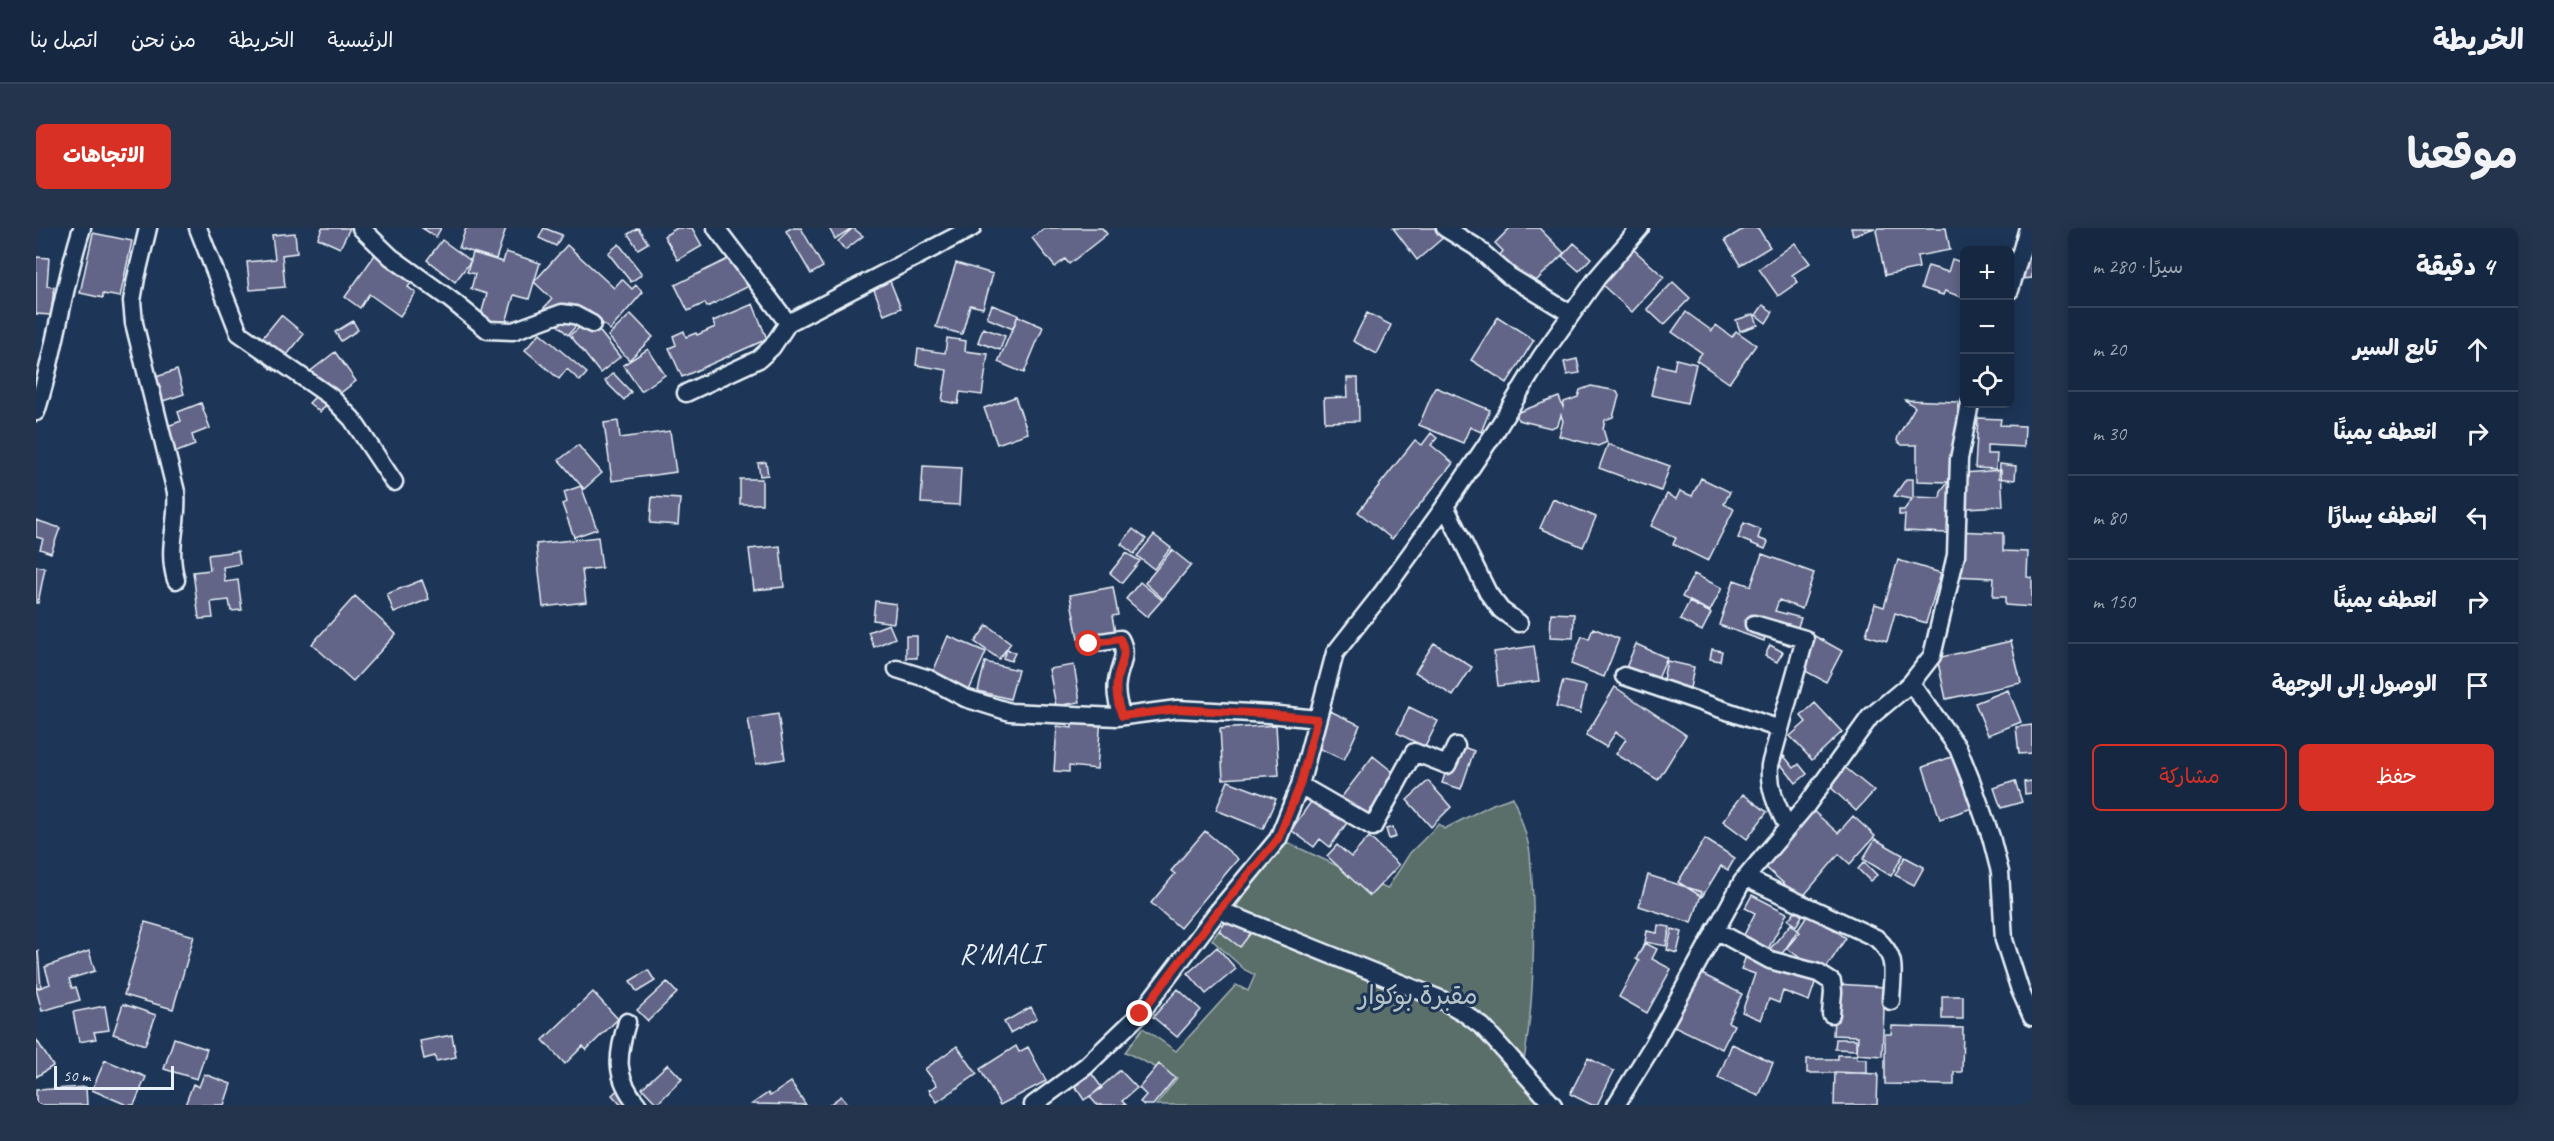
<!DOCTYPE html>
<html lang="ar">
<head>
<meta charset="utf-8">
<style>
  body { margin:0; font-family:Caveat,"Playpen Sans Arabic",sans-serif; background:#23344c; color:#f1f3f6; direction:rtl }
  .controls { position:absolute; right:18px; top:18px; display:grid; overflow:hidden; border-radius:9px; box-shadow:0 3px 15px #0003 }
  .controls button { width:54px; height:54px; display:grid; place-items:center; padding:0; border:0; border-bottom:2px solid #35445a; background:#162841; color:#f1f3f6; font:30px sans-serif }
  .scale { position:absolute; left:18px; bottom:15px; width:120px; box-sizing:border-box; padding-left:6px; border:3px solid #e8f1f8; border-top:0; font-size:16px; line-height:21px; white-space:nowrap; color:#e8f1f8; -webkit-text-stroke:4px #1d3557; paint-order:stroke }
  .stop { position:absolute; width:18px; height:18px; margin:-14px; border:4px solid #d93025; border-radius:50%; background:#fff }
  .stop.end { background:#d93025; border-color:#fff; box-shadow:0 2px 6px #0008 }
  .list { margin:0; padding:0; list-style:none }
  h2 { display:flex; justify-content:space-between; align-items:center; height:78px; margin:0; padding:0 24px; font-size:26px }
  h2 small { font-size:20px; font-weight:400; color:#9ea6b1 }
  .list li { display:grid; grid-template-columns:39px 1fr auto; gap:18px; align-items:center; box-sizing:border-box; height:84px; padding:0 24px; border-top:2px solid #35445a }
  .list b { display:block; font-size:22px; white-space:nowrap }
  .list em { font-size:20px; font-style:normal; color:#9ea6b1 }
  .actions { display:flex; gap:12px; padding:18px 24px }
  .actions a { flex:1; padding:14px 0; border:2px solid #d93025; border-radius:9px; text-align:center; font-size:21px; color:#d93025 }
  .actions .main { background:#d93025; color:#fff }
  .icon { flex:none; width:33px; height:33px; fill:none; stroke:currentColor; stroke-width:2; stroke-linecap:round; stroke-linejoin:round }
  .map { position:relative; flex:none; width:1996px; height:877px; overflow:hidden; direction:ltr; border-radius:9px }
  header { display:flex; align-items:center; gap:36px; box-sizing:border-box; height:84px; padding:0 30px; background:#162841; border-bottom:2px solid #35445a }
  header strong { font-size:28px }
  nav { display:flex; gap:33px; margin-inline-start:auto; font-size:21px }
  .intro { display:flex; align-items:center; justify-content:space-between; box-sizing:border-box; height:144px; padding:0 36px }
  h1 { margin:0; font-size:42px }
  .button { padding:15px 27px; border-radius:9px; background:#d93025; color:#fff; font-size:21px; font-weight:700 }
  main { display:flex; gap:36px; padding:0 36px }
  aside { flex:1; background:#162841; border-radius:9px; box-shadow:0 3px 15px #0003 }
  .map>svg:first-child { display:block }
  .green { fill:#5a6e6a; stroke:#a1b0b1; stroke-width:1.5 }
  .building { fill:#646588; stroke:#e8f1f8; stroke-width:1.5 }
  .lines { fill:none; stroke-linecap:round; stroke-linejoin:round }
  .minor-casing { stroke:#e8f1f8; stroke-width:21 }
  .minor { stroke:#1d3557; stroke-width:16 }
  .route { stroke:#d93025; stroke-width:8 }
  .labels { text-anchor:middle; stroke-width:6; stroke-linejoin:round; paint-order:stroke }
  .park-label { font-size:26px; fill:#b6c3c6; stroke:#1d3557 }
  .quarter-label { font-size:28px; letter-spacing:1.5px; fill:#e8f1f8; stroke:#1d3557 }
</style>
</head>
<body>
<header>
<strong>الخريطة</strong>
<nav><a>الرئيسية</a><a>الخريطة</a><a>من نحن</a><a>اتصل بنا</a></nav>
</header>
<div class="intro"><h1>موقعنا</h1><a class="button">الاتجاهات</a></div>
<main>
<aside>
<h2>4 دقيقة<small>سيرًا · 280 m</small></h2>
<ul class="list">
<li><svg class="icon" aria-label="ahead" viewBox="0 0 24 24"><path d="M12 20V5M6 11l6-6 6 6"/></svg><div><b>تابع السير</b></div><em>20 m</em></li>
<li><svg class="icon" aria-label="right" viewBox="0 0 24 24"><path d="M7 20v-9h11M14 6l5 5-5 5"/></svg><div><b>انعطف يمينًا</b></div><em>30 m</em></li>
<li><svg class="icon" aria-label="left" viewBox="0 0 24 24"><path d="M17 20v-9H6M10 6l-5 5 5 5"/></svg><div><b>انعطف يسارًا</b></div><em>80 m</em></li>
<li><svg class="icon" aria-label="right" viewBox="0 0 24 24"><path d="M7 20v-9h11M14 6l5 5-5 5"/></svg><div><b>انعطف يمينًا</b></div><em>150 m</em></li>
<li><svg class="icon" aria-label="arrive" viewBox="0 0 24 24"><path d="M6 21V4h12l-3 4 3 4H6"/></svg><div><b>الوصول إلى الوجهة</b></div></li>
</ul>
<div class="actions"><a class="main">حفظ</a><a>مشاركة</a></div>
</aside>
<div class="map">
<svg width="1996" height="877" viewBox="0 0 1996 877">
  <rect width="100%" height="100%" fill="#1d3557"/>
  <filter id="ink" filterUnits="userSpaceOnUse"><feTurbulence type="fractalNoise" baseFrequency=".0167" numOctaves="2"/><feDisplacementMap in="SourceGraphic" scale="12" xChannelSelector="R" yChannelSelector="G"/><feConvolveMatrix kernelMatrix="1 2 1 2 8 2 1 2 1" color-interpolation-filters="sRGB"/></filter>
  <g filter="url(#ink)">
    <path class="green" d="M1477,569c6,18 15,38 17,57 6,66 5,158 -9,221l27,30h-392l21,-27 -52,-26 18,-24 33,23 60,-66 12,6 7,-16 -10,-5 -33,-30 72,-99 103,48 23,-36 29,-29 5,5 49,-25z"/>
    <path class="building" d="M286,0h28l-10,20 -22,-10z
      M386,0h19l-5,9z
      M430,0h40l-10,31 -37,-11z
      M508,0l18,7 -6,11 -17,-8z
      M602,0l10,15 -10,6 -10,-15z
      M641,0h15l10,18 -24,14 -14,-24z
      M755,0h10l22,39 -12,7 -25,-43z
      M793,0h23l-17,11z
      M817,0l10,8 -18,14 -7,-9z
      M1009,0h57l5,6 -38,30 -4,-5 -10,8 -23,-29z
      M1357,0h44l7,9 -27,23z
      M1474,0h29l25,25 -33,33 -31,-31 3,-4 -8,-8z
      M1709,0h13l12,19 -30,18 -15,-25z
      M1815,0h24l-22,7z
      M1842,0h68l4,22 -33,6 2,12 -34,7 -9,-45z
      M57,5l39,8 -12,56 -17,-3v4l-23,-5z
      M259,5l2,20 -15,2 3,32 -35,3 -3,-28 28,-3 -3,-24z
      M406,12l29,21 -16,21 -28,-22z
      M1538,15l17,15 -12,13 -17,-15z
      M1759,15l15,20 -18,12 6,7 -20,14 -19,-27z
      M583,16l23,30 -11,8 -23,-29z
      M1996,16v34l-9,1 -1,-34z
      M531,17l47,43 8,-9 10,10 4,-4 7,7 -33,38 -21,-19 -21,24 -26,-25 10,-11 -18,-17z
      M1596,20l32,29 -32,35 -32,-29z
      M343,21l38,26 -9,12 8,6 -16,23 -31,-22 -9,14 -15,-11z
      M470,24l34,11 -11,36 -15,-4 -11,38 -25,-8 9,-31 -16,-5 4,-15 -8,-2 6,-19 30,9z
      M700,27l15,30 -44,22 -2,-4 -17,8 -13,-26z
      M0,29l13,1 -2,28 7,1 -3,28 -15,-1z
      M1916,31l12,4v35l-19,-7 -2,4 -22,-7 7,-22 20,6z
      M920,35l37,11 -10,34 -13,-3 -8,29 -26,-7z
      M854,53l11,27 -17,7 -11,-28z
      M1637,54l17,16 -26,27 -17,-16z
      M717,76l14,35 -85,38 -13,-29 7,-3 -3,-9 11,-5 2,6 10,-4 1,2 18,-8 -2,-6z
      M956,77l26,10 -5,14 -26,-11z
      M1727,77l10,7 -7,11 -10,-8z
      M1650,84l26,19 4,-6 16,12 4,-6 20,14 -27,38 -33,-23 6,-7 -30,-21z
      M1331,85l24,12 -14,29 -24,-13z
      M595,86l22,23 -24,23 -21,-24z
      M1718,86l4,11 -18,6 -4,-11z
      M245,87l23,19 -30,37 -23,-19z
      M982,88l25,11 -19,46 -26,-11z
      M1462,89l36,23 -27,43 -36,-23z
      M554,91l30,38 -20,16 -30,-38z
      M317,93l5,9 -17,11 -6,-9z
      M947,100l22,8 -5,14 -22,-8z
      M504,105l47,40 -7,8 -13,-12 -8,10 -34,-29z
      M911,110l19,3 -1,10 23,3 -6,41 -22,-3 -2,12 -16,-3 5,-31 -31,-5 2,-16 27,4z
      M612,121l17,26 -24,16 -18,-26z
      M299,124l21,29 -31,24 -22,-28z
      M1541,131l3,14 -13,2 -3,-13z
      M1640,131l20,5 -9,39 -36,-8 7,-30 16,4z
      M141,142l7,24 -21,7 -7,-24z
      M577,145l18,19 -7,8 -19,-19z
      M1311,150h11l1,43 -34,1 -1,-24 24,-1z
      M1555,158l26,5 2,5 -6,21 -8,3 -2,9 4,13 -9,4 -39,-10 4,-15 -2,-6 -3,10 -7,3 -33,-8 -2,-7 43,-16 4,10 1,-5 14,-5 2,-7z
      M1399,159l55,23 -9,22 -11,-5 -7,16 -44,-18z
      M281,167l10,9 -7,8 -11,-9z
      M979,169l13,36 -31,11 -13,-36z
      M1869,172l53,2 -4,120 -8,11 -42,-2 1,-16h-6v-5h5l8,-11 -18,-3 12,-17h7v18l27,1 1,-6 7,-10 -31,-1v-36h-15l-5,-4 1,-5 17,-29z
      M165,175l9,25 -18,7 3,10 -26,10 -9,-26 21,-8 -3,-9z
      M1942,190l23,1 -1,6 25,1 -1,21 -37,-2v9h10l-1,15 -21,-1z
      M582,193l2,17 50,-7 6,41 -64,9 -8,-58z
      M1395,205l6,5 -6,7 22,18 -61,76 -34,-27 57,-72 7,5z
      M1572,216l62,22 -9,25 -62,-23z
      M542,217l24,28 -18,16 -25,-29z
      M730,234l2,13 -8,1 -2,-13z
      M1964,236l16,2 -1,14 -16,-2z
      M887,238l38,2 -2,37 -38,-2z
      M1965,242l2,36 -36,2 -3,-35z
      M1665,250l29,14 -6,12 10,5 -26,52 -35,-17 3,-6 -25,-12 16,-32 9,5 4,-8 12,5z
      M704,251h22v25h-22z
      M545,258l16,43 -23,8 -12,-33 5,-2 -3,-10z
      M616,269l28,2 -2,26 -28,-2z
      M1517,271l43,18 -13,30 -43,-19z
      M0,292l24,8 -9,25 -11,-4 3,-10 -7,-2z
      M1708,295l17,7 -3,8 10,4 -3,7 -27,-11z
      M1097,301l13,10 -12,15 -13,-10z
      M1919,303l48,2v18l25,1 -1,25 5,1v29l-27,-2v-8h-12l1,-19 -41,-2z
      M1118,307l17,13 -17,21 -17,-13z
      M562,309l4,31 -20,2 4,32 -43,5 -7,-63z
      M744,318l4,41 -30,3 -5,-41z
      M1136,322l19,15 -28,34 -18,-16z
      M202,323l2,13 -17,3 2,15 13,-2 4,30 -11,1 -2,-11 -18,2 2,16 -14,1 -6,-47 17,-2 -2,-15z
      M1090,325l14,8 -18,22 -12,-10z
      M1726,326l52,19 -12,36 -23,-9 -4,11 26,7 -10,28 -26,-10 -1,5 -45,-16 15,-45 17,6z
      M1862,332l43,13 -15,50 -31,-10 -8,28 -21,-6 9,-31 9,3z
      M0,338l9,2 -7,35h-2z
      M1658,346l28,14 -12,23 -28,-14z
      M386,352l7,19 -35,14 -7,-19z
      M1104,354l22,18 -15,17 -21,-18z
      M1077,359l5,28 -6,1 3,16 -37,7 -8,-44z
      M319,368l41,38 -43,47 -41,-37z
      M839,373l21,3 -2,19 -21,-3z
      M1653,374l22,11 -9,18 -22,-11z
      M1515,385l23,1 -1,24 -23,-1z
      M853,396l6,14 -21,9 -6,-15z
      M951,397l24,18 -12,16 -24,-17z
      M1557,400l26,11 -15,38 -33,-13 11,-28 7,3z
      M1777,407l29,16 -16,31 -30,-16z
      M870,408h11v22h-11z
      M912,408l38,16 -19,43 -37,-16z
      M1975,413l10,42 -75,16 -9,-41z
      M1398,415l38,24 -19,29 -38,-24z
      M1600,416l31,14 -13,30 -16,-7 -4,8 -14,-7z
      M1734,417l13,7 -6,10 -12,-6z
      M1498,418l5,35 -41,5 -4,-34z
      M971,421l8,4 -4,8 -8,-3z
      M1676,421l10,2 -2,10 -10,-2z
      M1631,433l27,6 -7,37 -28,-6z
      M949,434l33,8 -8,29 -32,-8z
      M1038,437l6,37 -24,4 -7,-37z
      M1527,453l23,5 -6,27 -24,-6z
      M1579,459l71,48 -28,45 -42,-26 10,-15 -10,-7 -10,15 -20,-12z
      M1972,462l13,32 -33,13 -13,-32z
      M1779,475l27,29 -30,28 -22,-24 16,-14 -5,-6z
      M1373,479l29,14 -13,26 -28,-14z
      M1294,483l30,14 -16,35 -30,-14z
      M742,486l7,45 -29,5 -8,-45z
      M1037,488l28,2 -4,51 -28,-3v6l-15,-1 3,-45 15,2z
      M1240,497l3,50 -56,4 -3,-50z
      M1996,497v28l-13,1 -3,-27z
      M1419,516l19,7 -13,38 -19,-6z
      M1924,526l18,52 -38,13 -17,-52z
      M1337,528l25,20 -34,42 -24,-19z
      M1748,528l10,12 5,-4 8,10 -11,9 -18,-22z
      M1806,537l32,26 -18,20 -30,-28z
      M1192,553l48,18 -13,30 -47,-19z
      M1392,553l23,26 -20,20 -24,-27z
      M1979,553l7,21 -21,6 -7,-20z
      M1996,553v12l-7,1 -1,-12z
      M1707,566l24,18 -20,27 -24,-18z
      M1279,568l34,24 -19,27 -10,-8 -6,8 -23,-17z
      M1775,581l27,24 15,-17 22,20 -25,28 -11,-10 -38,45 -39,-35z
      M1357,599l3,10 -7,2 -3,-10z
      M1169,603l33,28 -58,69 -29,-25 24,-29 -4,-3z
      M1333,609l30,28 -29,31 -43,-40 10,-11 14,12z
      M1669,611l30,19 -7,12 -7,-4 -19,31 -24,-15z
      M1839,611l28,16 -12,21 -28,-17z
      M1869,629l19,10 -10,18 -19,-10z
      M1828,634l13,13 -7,6 -12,-12z
      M1612,647l54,17 -10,31 -53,-17z
      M1716,667l35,18 -19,36 -25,-12 12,-24 -10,-5z
      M1200,681l21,16 -17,22 -21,-16z
      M1759,683l7,5 -6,10 -8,-6z
      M1773,685l37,25 -23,35 -37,-25z
      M109,694l49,14 -21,73 -49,-14z
      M1755,696l9,8 -22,26 -9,-8z
      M1622,697l12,2 -4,19 -21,-4 2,-11 10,2z
      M1636,701l10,3 -5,21 -10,-3z
      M1609,715l12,6 -5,10 19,10 -24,44 -28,-16 20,-36 -3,-2z
      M1181,719l19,22 -30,25 -18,-21z
      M2,723l3,36 -5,1v-36z
      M53,723l6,20 -26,8 3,9 4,-1 4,13 -38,11 -6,-22 14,-5 -5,-17z
      M1711,726l69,26 -7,21 -26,-10 -4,12 -10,-4 -8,21 -19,-8 13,-38 -14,-5z
      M612,742l7,11 -18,11 -7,-11z
      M1662,744l44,22 -14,28 6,3 -12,24 -50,-24z
      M631,754l10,11 -29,28 -11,-11z
      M1800,756l49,3 -3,69 -25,-2 1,-18 -25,-1z
      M1142,761l23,21 -24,27 -24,-20z
      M557,764l25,27 -32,31 -3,-4 -18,18 -22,-24z
      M1906,768h21v23h-21z
      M87,776l33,11 -11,30 -32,-11z
      M69,778l4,24 -15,2 2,7 -17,3 -6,-30z
      M995,779l6,11 -27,15 -6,-11z
      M1856,798l71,2 -1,44h-8v13l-69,-1v-50h6z
      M416,807l4,22 -20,4 -1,-5 -11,3 -4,-18z
      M138,810l33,11 -10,30 -33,-10z
      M0,811l17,27 -17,11z
      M1800,811h20v11l-21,-1z
      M1696,816l41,19 -14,33 -41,-18z
      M921,818l20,28 -40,28 -8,-12 8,-5 -12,-16z
      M980,818l3,6 9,-5 18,34 -46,24 -20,-36z
      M1802,827h19v4h10v14h-60v-14h31z
      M1552,830l26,13 -17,34h-5l-22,-11z
      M69,832l41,17 -12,28h-7l-35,-15z
      M632,836l14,15 -25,25 -15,-16z
      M1123,836l16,14 -22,27h-9l-4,-3 6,-7 -7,-7z
      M1084,842l17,18 -15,13 4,4h-29l-7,-8z
      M1799,844l43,2 -1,31h-43z
      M168,846l27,10 -7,21h-39l8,-21 6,3z
      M1056,846l10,14 -18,12 -9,-14z
      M593,851l12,13 -14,13h-6l-9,-10z
      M755,854l15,23 -54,-1 16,-11 2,3z
      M50,859l1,18h-51v-15z
      M805,868l7,9h-19z"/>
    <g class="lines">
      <defs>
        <path id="minor" d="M112,0l-12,50 -4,23 2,22 42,169c3,32 -10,55 0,88
          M162,0l41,105 92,64 21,22 42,63
          M325,0l30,29 60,43 37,30 25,1 49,-18 13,2 17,9
          M680,0l72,95
          M1409,0l31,19 33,29 62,38
          M1974,62l18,-62
          M650,165l73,-34 13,-12 16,-24 184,-95
          M0,184c20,-61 26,-124 46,-184
          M1409,278l43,87 13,17 18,13
          M1718,396l51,15 -35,126c-2,24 7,41 18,63
          M1053,416l31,-5c9,16 -1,27 -3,43 -2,11 1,23 5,34
          M861,441l32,10 36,19 45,14 107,5 60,-8 92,5 48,5
          M1588,448l156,53
          M1875,455l47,65 14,35 19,54 9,35 4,68 16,50 12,27
          M1264,557l73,42 41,-75 33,13 9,-19
          M1710,650l130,60c23,20 16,35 15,63
          M1183,682l221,89 23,13 20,15 70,78
          M1679,702l55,30 48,13 14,9 1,10 -2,22
          M591,794c-10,34 -13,55 11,83
          M997,877l53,-39 54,-52 75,-99 63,-76 22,-54 35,-132 48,-61 62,-86 52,-77 44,-72 56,-79 43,-50
          M1580,877l37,-60 89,-163 64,-76 64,-89 41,-34 21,-27 24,-101 3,-96 11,-55"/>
      </defs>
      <use href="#minor" class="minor-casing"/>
      <use href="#minor" class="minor"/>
    </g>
  </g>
  <g class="lines" filter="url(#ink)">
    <path class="route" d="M1053,416l31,-5c9,16 -1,26 -3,42 -2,12 1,24 5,35l56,-7 91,5 48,5 -17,66 -22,54 -63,76 -75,99"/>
  </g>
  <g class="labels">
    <g class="park-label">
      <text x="1382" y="776">مقبرة بوكوار</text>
    </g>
    <g class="quarter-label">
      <text x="965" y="735">R'MALI</text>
    </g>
  </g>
</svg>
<div class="controls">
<button>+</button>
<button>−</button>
<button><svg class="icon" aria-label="locate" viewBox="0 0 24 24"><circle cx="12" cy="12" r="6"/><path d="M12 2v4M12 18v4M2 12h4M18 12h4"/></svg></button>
</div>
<div class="scale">50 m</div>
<div class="stop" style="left:1053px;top:416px"></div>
<div class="stop end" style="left:1104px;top:786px"></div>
</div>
</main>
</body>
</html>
